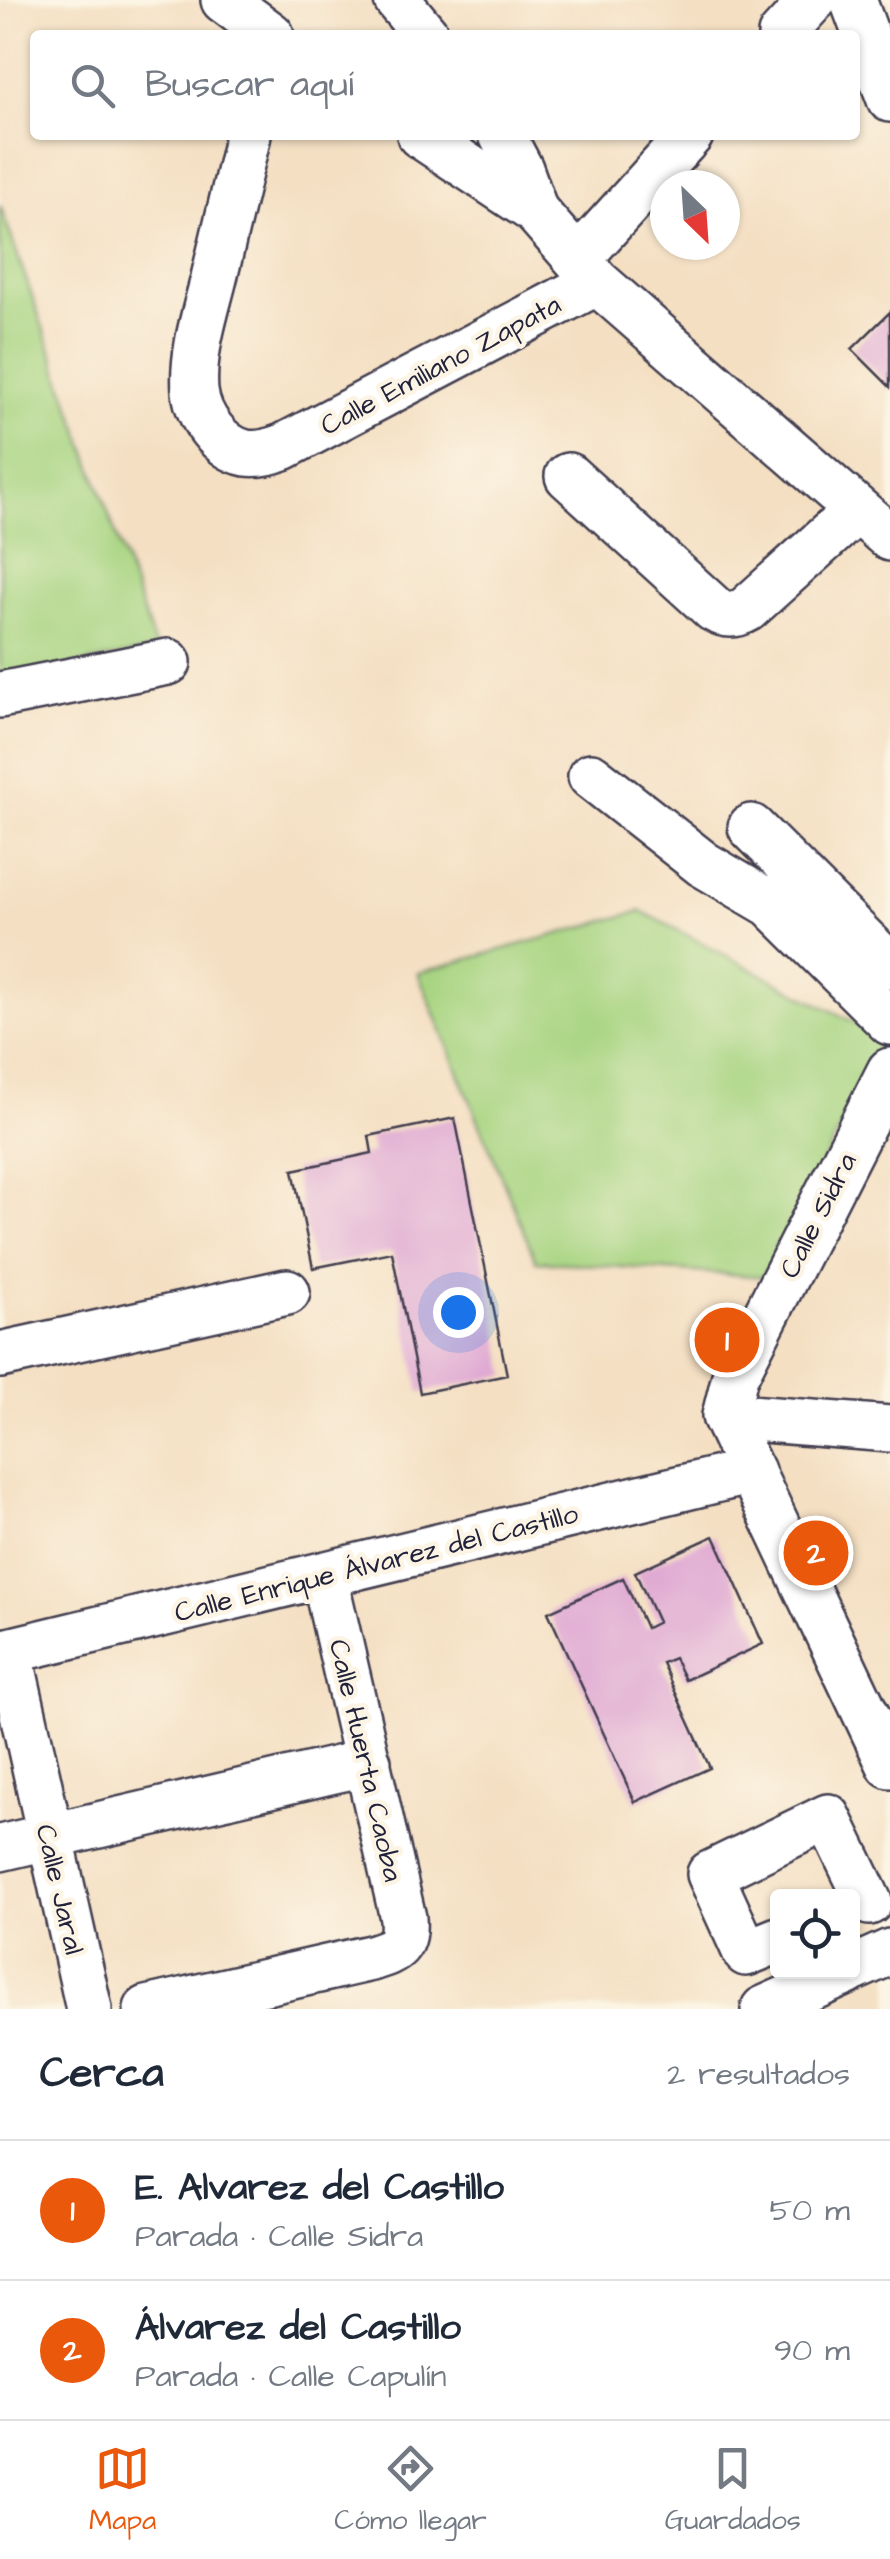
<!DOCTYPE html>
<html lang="es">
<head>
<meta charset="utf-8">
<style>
  body { margin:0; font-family:"Architects Daughter",sans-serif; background:#f6f6f7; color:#1f2937 }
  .controls { position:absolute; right:30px; bottom:30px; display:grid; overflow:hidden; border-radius:10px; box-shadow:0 2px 8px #0004 }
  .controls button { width:90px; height:90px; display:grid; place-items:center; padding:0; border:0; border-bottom:2px solid #e0e1e3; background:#fff; color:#1f2937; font:50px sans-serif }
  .compass { position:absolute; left:650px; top:170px; width:90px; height:90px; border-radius:50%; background:#fff; box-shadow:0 2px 8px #0004; rotate:155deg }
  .you { position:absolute; left:458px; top:1312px; width:35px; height:35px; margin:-25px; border:8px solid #fff; border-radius:50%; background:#1a73e8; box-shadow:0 0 0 15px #1a73e833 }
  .badge { display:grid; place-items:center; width:65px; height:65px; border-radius:50%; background:#ea580c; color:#fff; font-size:32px; font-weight:700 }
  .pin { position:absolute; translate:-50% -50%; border:5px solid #fff; box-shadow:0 2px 10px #0006 }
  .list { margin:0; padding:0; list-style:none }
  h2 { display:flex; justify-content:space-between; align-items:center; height:130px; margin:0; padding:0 40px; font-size:42px }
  h2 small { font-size:32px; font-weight:400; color:#747a83 }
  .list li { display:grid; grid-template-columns:65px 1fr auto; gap:30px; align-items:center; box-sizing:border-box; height:140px; padding:0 40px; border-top:2px solid #e0e1e3 }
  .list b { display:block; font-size:38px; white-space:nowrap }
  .list p { margin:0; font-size:32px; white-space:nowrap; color:#747a83 }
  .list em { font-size:32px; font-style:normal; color:#747a83 }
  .icon { flex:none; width:55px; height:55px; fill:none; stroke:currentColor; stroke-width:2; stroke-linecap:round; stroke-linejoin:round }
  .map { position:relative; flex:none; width:890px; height:2009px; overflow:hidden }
  .search { position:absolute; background:#fff; box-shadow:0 2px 8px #0004; left:30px; right:30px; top:30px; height:110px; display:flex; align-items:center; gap:25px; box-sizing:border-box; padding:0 35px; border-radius:10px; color:#747a83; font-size:38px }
  .sheet { height:410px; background:#fff }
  nav { display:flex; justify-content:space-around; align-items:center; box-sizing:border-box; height:140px; border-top:2px solid #e0e1e3; background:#fff; font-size:28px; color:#747a83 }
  nav a { display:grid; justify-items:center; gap:5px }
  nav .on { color:#ea580c }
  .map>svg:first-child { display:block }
  .green { fill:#a7d481; stroke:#647b5e; stroke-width:2.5 }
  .building { fill:#e0aad3 }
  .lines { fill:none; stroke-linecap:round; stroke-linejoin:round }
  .minor-casing { stroke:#423e4f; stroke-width:50 }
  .minor { stroke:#fff; stroke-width:45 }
  .labels { text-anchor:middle; stroke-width:9; stroke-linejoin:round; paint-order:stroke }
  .street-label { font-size:28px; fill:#22223b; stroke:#fcf5e5 }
</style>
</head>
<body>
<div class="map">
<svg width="890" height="2009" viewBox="0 0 890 2009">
  <rect width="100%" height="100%" fill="#fcf5e5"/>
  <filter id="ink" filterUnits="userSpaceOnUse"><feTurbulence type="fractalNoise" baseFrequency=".01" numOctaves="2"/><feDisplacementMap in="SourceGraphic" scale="20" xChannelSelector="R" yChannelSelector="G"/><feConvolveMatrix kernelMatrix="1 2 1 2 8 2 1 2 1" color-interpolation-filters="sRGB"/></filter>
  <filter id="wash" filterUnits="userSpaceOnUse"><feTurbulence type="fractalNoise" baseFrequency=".0048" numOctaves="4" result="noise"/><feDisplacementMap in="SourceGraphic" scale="40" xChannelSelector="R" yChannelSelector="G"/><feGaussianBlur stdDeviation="2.25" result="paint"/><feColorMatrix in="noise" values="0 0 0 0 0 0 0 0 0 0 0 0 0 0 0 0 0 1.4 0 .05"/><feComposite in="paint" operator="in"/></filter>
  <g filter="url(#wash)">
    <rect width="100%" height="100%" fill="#f4dfc2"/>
    <path class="green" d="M0,205l156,444 -156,31z
      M641,911l243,127 -117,239 -231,-16 -118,-288z"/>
    <g id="blocks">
      <path class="building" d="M890,312v75l-38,-38z
        M455,1118l52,257 -87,18 -28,-141 -79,16 -20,-98 79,-17 -3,-17z
        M714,1536l49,108 -78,36 -11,-22 -12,5 48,105 -75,34 -87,-190 75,-34 23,50 12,-6 -23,-50z"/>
    </g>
  </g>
  <g filter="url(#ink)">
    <use href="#blocks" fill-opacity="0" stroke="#423e4f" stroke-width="2.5"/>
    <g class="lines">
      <defs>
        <path id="minor" d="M224,0l47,35
          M397,0l29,35
          M853,0l37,99
          M781,35l32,-35
          M248,135c-11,48 -23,95 -34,143 -9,36 -22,75 -19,113 3,26 25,57 51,62 14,2 25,-2 37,-6l314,-165
          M420,135l115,76 62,71 293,256
          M502,135l18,34 15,42
          M578,259l112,-124
          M568,476l146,133c12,7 21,7 33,0l110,-99
          M0,695l168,-33
          M591,776l112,88 68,40 119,118
          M751,827l139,139
          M0,1355l287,-63
          M725,1416l165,349
          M725,1416l10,-40 155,-305
          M725,1416l165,13
          M9,1651l80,358
          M0,1653l752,-182
          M0,1848l368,-86
          M778,1940l-32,13 -36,-79 118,-57 41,85
          M852,1969l38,-17
          M147,2009l224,-51c26,-8 34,-12 32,-40l-79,-343
          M764,2009l83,-37"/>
      </defs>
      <use href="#minor" class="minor-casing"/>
      <use href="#minor" class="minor"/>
    </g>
  </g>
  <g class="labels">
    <g class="street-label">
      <text transform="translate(440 364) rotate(-28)" y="10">Calle Emiliano Zapata</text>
      <text transform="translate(817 1215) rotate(-63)" y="10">Calle Sidra</text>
      <text transform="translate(376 1562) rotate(-14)" y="10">Calle Enrique Álvarez del Castillo</text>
      <text transform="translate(367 1760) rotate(77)" y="10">Calle Huerta Caoba</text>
      <text transform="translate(61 1889) rotate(77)" y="10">Calle Jaral</text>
    </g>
  </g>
</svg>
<div class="controls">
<button><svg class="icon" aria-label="locate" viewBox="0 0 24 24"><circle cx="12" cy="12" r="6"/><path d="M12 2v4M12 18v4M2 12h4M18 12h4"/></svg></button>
</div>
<svg class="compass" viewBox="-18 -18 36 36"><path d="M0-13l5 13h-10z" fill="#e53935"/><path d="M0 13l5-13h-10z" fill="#747a83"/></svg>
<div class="you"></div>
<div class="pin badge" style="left:727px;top:1340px">1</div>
<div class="pin badge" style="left:816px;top:1553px">2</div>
<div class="search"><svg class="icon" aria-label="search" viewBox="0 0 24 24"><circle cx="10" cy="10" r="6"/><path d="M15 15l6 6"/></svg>Buscar aquí</div>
</div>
<section class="sheet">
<h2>Cerca<small>2 resultados</small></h2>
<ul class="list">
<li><span class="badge">1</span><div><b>E. Alvarez del Castillo</b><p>Parada · Calle Sidra</p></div><em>50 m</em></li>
<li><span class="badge">2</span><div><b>Álvarez del Castillo</b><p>Parada · Calle Capulín</p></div><em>90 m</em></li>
</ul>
</section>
<nav>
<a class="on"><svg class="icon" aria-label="map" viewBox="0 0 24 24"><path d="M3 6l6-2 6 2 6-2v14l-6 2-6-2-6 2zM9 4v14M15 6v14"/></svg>Mapa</a>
<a><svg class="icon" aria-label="directions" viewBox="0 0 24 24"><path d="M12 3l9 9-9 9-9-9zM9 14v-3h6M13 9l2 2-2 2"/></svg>Cómo llegar</a>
<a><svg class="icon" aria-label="saved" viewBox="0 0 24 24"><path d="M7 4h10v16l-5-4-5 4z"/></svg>Guardados</a>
</nav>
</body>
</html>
